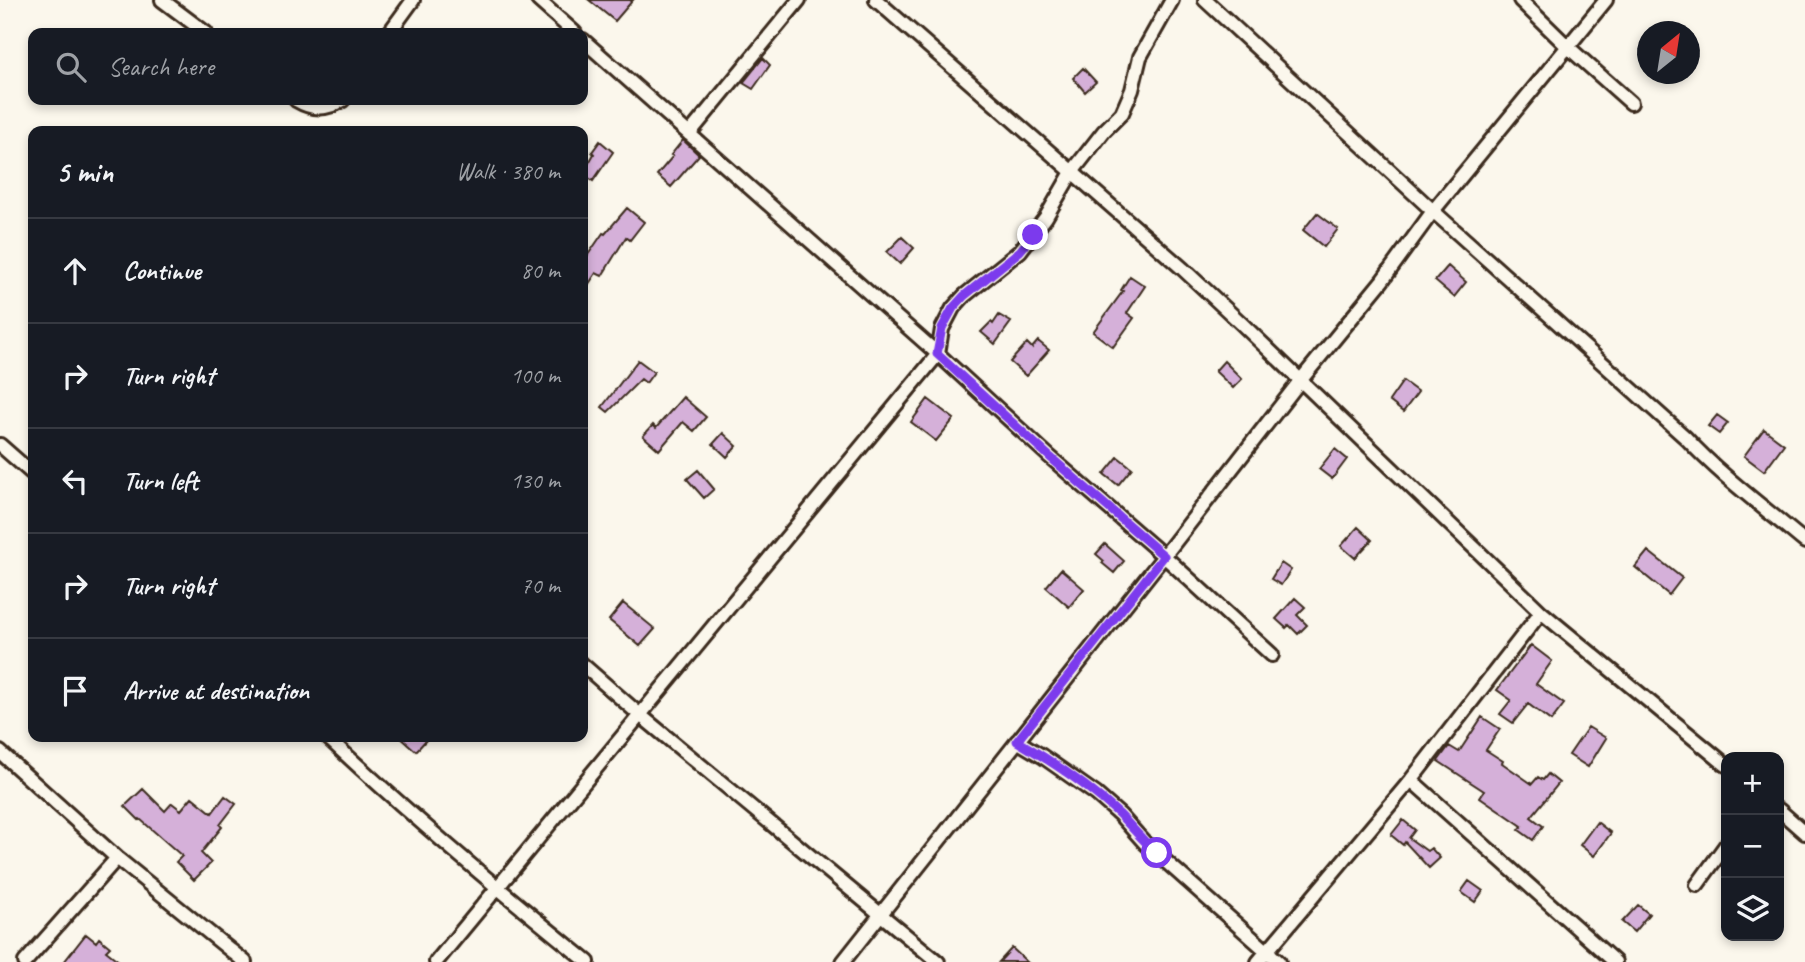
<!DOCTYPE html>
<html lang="en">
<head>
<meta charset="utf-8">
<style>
  body { margin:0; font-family:Caveat,sans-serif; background:#242831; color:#f1f3f6 }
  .controls { position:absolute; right:21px; bottom:21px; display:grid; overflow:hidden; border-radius:14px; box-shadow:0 4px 10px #0003 }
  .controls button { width:63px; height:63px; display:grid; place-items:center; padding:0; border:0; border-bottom:2px solid #363941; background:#171b24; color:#f1f3f6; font:35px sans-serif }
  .compass { position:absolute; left:1637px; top:21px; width:63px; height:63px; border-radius:50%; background:#171b24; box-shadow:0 4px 10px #0003; rotate:30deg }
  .stop { position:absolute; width:21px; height:21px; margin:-16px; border:5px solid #7c3aed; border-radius:50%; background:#fff }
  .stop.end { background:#7c3aed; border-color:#fff; box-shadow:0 2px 7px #0008 }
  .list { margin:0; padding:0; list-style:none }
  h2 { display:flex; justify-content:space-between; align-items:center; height:91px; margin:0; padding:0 28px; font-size:30px }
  h2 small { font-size:23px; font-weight:400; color:#9ea1a6 }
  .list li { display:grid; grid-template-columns:46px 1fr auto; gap:21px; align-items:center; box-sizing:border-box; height:105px; padding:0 28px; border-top:2px solid #363941 }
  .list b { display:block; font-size:26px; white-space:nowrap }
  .list em { font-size:23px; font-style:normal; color:#9ea1a6 }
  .icon { flex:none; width:38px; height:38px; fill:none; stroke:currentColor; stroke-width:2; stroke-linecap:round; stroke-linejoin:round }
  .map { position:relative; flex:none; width:1805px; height:962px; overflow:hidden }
  .search { position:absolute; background:#171b24; box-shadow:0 4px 10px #0003; left:28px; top:28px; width:560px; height:77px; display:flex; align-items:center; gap:18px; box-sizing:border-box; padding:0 24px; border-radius:14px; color:#9ea1a6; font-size:26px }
  .panel { position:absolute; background:#171b24; box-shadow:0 4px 10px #0003; left:28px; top:126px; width:560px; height:616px; border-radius:14px }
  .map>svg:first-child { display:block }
  .building { fill:#d5b0d9; stroke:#3b2a1e; stroke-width:2 }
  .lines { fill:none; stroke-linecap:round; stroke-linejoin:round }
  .street-casing { stroke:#3b2a1e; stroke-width:18 }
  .street { stroke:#fbf7ec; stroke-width:12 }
  .route { stroke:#7c3aed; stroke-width:9 }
</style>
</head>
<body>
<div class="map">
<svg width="1805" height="962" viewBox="0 0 1805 962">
  <rect width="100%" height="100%" fill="#fbf7ec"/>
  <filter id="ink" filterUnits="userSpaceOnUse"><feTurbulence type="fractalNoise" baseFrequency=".0143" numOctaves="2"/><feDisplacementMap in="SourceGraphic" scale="14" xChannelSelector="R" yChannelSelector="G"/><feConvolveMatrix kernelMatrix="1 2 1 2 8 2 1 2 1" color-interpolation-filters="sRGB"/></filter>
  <g filter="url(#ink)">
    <path class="building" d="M589,0h44l-18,21z
      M763,58l7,7 -17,24 -10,-6z
      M1083,68l13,14 -11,10 -12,-14z
      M683,140l16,15 -28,32 -14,-12 16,-19 -2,-1z
      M600,141l13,11 -20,29 -10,-7v-1l11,-19 -2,-2z
      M627,208l17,14 -14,18 -4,-3 -24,39 -6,-3 -13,20v-31l20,-29 2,1z
      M1317,213l21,16 -14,18 -21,-17z
      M902,237l12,11 -14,16 -13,-12z
      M1448,266l18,16 -12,15 -19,-16z
      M1130,276l15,10 -18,27 7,5 -21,29 -20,-15 30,-41 -2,-1z
      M999,315l12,7 -16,22 -14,-12 10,-10 2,2z
      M1038,341l11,9 -23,26 -16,-14 17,-19 5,5z
      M638,360l16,12 -8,11 -5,-4 -33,33 -6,-5z
      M1224,361l18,18 -9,9 -18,-17z
      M1403,381l15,11 -15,20 -14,-11z
      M683,397l23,20 -12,14 -11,-9 -24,28 -16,-14 10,-11 3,3z
      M928,399l26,20 -18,22 -25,-19z
      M1717,415l11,8 -9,11 -11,-8z
      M1764,429l20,15 -20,27 -20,-15z
      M723,433l14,13 -10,11 -14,-13z
      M1335,449l12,10 -15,20 -13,-10z
      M1118,457l14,11 -14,17 -14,-11z
      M698,470l16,19 -10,9 -17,-19z
      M1358,527l14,13 -17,18 -14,-12z
      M1105,544l19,17 -10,12 -12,-10 2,-2 -8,-7z
      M1648,551l34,27 -13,17 -34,-28z
      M1281,563l10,7 -10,15 -10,-6z
      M1061,569l23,20 -15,18 -23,-20z
      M1295,598l10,9 -8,8 10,10 -9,9 -9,-9 -3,3 -10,-9z
      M623,603l32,26 -15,17 -31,-26z
      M1531,645l21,16 -16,23 28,20 -13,17 -23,-17 -15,19 -13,-9 11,-14 -14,-10z
      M1482,717l18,12 -14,21 17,11 -1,2 30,21 6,-7 5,3 5,-6 11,9 -28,34 12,9 -10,14 -14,-10 3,-4 -42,-29 4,-6 -46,-30 11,-15 10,6z
      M1588,727l18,11 -18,29 -19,-12z
      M400,737h29l-13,14z
      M143,789l22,22 7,-8 9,7 11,-13 20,16 13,-17 11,8 -16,21 2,2 -21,26 10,10 -17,17 -18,-18 6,-6 -42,-37 -1,1 -14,-14z
      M1403,820l12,10 -6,8 18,13 4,-3 9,10 -11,10 -24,-26 -2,3 -12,-10z
      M1597,822l14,11 -17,23 -14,-11z
      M1469,881l14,10 -8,11 -14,-10z
      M1638,905l11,9 -15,18 -12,-10z
      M86,934l10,8 3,-4 11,9 -4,4 14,11h-56z
      M1012,948l15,14h-28z"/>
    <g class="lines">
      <defs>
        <path id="street" d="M162,0l44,33
          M538,0l37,33
          M876,0l307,269 59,55 299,288 185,153
          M1205,0l228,211 253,227c36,39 79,70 119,104
          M1520,0l48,47 63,56
          M389,33l24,-33
          M583,40l355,314 112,103 114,99 108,99
          M296,100c17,10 30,10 47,0
          M689,134l110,-134
          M0,445l33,29
          M583,665l57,50 298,247
          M327,737c84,79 172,153 261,225
          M1017,741l25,15 54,38 24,21 25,28 134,119
          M0,752l117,106 128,104
          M1411,780l204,182
          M1779,810l26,23
          M1697,885l29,-40
          M25,962l92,-104
          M436,962l502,-608 4,-25 11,-21 11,-12 56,-45 26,-34 26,-45 32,-41 18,-18 10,-23 8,-33 32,-57
          M843,962l321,-406 136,-175 82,-100 51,-70 173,-211
          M1258,962l153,-182 130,-168"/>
      </defs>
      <use href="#street" class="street-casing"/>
      <use href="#street" class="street"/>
    </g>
  </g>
  <g class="lines" filter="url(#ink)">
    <path class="route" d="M1033,235l-13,16 -56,45 -11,12 -11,20 -5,26 113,103 114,99 -147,185c36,21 72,45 102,73 13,13 24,27 38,39"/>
  </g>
</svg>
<div class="controls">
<button>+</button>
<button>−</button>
<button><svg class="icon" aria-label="layers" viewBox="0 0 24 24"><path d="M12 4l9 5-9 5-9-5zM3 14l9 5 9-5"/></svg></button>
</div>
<svg class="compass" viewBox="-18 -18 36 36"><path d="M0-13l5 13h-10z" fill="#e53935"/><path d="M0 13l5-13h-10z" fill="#9ea1a6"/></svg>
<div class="stop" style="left:1157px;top:853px"></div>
<div class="stop end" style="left:1033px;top:235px"></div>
<div class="search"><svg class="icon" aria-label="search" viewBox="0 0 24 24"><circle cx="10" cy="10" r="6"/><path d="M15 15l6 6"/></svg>Search here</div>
<section class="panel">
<h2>5 min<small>Walk · 380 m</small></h2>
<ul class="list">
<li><svg class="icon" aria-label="ahead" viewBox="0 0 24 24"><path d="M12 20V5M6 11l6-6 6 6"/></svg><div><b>Continue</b></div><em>80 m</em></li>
<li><svg class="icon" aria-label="right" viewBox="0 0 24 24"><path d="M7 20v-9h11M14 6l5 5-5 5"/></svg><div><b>Turn right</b></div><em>100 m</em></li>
<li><svg class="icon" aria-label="left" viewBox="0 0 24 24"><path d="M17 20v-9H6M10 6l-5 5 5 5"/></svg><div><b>Turn left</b></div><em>130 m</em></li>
<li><svg class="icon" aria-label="right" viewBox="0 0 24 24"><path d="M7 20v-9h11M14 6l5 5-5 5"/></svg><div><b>Turn right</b></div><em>70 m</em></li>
<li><svg class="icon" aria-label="arrive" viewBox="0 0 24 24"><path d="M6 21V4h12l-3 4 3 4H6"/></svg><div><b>Arrive at destination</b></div></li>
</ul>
</section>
</div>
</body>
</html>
